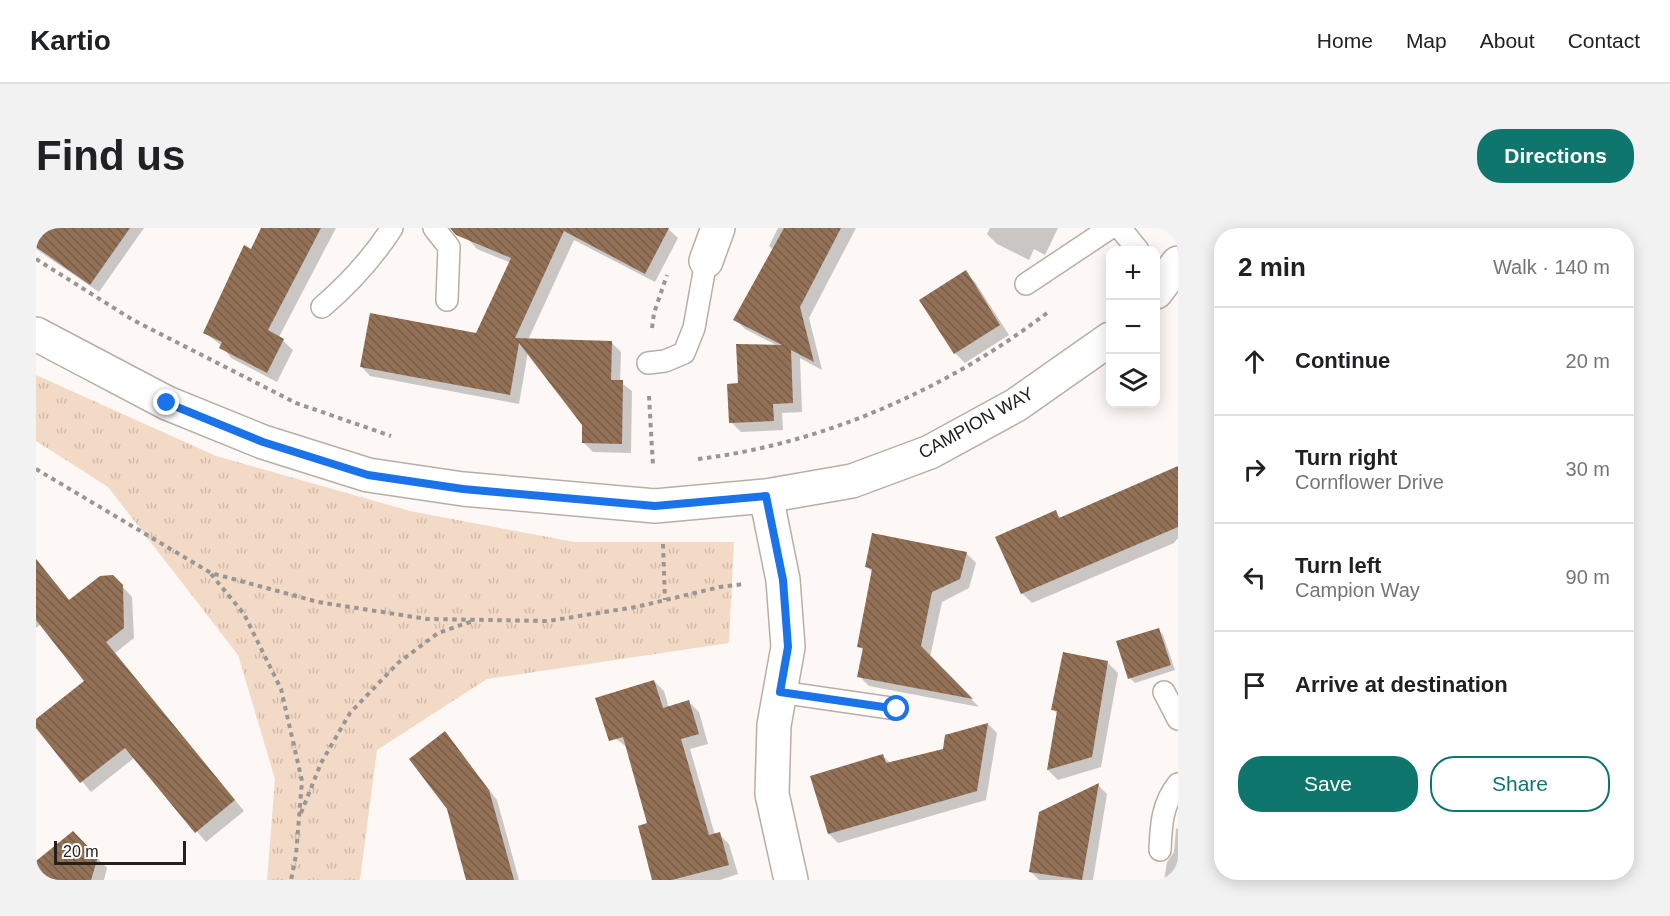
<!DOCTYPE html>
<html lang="en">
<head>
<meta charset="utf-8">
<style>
  body { margin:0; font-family:Arial,sans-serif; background:#f2f2f2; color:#202124 }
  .controls { position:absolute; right:18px; top:18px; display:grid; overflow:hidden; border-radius:12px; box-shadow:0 3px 15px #0003 }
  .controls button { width:54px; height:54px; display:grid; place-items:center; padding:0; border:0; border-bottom:2px solid #e0e0e0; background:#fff; color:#202124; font:30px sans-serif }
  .scale { position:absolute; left:18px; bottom:15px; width:132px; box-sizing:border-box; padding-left:6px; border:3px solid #24201d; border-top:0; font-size:16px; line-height:21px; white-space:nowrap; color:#24201d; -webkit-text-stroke:4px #fff; paint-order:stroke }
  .stop { position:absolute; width:18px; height:18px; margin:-14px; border:4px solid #1a73e8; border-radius:50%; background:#fff }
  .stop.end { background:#1a73e8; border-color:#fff; box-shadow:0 2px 6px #0008 }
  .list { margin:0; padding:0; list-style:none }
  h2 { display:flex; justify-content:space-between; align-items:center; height:78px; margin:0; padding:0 24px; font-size:26px }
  h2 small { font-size:20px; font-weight:400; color:#757577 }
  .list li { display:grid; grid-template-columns:39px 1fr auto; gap:18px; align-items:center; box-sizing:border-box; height:108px; padding:0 24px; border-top:2px solid #e0e0e0 }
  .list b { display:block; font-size:22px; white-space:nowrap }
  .list p { margin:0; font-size:20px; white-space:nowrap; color:#757577 }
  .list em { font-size:20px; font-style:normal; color:#757577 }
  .actions { display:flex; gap:12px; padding:18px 24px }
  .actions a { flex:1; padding:14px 0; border:2px solid #0f766e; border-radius:24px; text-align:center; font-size:21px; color:#0f766e }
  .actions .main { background:#0f766e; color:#fff }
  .icon { flex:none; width:33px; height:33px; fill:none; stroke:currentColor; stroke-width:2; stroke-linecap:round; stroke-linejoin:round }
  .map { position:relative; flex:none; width:1142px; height:652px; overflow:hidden; border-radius:24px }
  header { display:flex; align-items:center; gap:36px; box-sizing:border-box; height:84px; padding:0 30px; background:#fff; border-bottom:2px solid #e0e0e0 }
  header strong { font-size:28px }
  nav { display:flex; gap:33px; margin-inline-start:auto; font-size:21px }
  .intro { display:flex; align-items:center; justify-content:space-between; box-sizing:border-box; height:144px; padding:0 36px }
  h1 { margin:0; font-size:42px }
  .button { padding:15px 27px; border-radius:24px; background:#0f766e; color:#fff; font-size:21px; font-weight:700 }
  main { display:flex; gap:36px; padding:0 36px }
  aside { flex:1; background:#fff; border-radius:24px; box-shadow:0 3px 15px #0003 }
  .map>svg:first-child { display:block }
  .grass { fill:url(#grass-tufts) }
  .shadow { fill:#0003 }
  .building { fill:url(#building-back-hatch) }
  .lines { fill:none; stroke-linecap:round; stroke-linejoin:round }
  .service-casing { stroke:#b9aea5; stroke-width:24 }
  .minor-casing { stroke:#b9aea5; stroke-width:36 }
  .path { stroke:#9a9693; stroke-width:4; stroke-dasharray:4.5 4.5; stroke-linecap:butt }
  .service { stroke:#fff; stroke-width:21 }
  .minor { stroke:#fff; stroke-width:33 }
  .route { stroke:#1a73e8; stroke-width:8 }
  .labels { text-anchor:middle; stroke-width:5; stroke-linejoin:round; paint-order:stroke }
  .street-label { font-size:18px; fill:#24201d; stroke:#fff }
</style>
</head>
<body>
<header>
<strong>Kartio</strong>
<nav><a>Home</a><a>Map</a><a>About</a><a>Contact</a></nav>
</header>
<div class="intro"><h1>Find us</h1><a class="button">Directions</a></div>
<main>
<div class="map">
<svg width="1142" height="652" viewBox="0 0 1142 652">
  <defs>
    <pattern id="grass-tufts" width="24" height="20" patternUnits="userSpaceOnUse" patternTransform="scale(1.5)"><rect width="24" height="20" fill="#f3dac6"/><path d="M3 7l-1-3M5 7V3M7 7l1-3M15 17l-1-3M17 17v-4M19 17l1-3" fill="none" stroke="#d0bbaa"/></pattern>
    <pattern id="building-back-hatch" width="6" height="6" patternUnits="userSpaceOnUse" patternTransform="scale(1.5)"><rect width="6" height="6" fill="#937156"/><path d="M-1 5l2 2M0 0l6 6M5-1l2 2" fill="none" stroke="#785c47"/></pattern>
  </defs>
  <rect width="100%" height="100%" fill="#fdf8f5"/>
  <path class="grass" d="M0,147l180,81 194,55 164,31h160l-5,101 -242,36 -110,71 -17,130h-93l8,-101 -37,-124 -130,-168 -72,-46z"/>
  <path class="shadow" d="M0,0h108l-45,64 -63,-43z
    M227,0h73l-57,109 14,13 -16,32 -46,-24 -9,-12 -18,-14z
    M437,0h194l11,10 -23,44 -81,-42 -46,100 83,2 10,10 -1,30 12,9 -1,62 -38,-1 -9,-9v-18l-56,-73 -9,52 -149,-28 -9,-10 116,-32 34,-71 -34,-14 -9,-10z
    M742,0h78l-47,90 13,52 -22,-12 2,54 -20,1 1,17 -42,2 -10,-10 8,-38 39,-38 -33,-17 -10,-10 38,-69 -4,-4z
    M954,0h68l-13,27 -11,-6 -5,11 -32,-16 -10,-10z
    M929,44l10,10 34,53 -44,28 -10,-10 -34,-53z
    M1142,240v70l-4,5 -142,60 -10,-10 33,-81 7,7z
    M930,325l10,10 -7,25 -27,14 -12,55 49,50 -110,-21 -10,-10 5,-25 -5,-5 14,-73 -6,-6z
    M0,331l34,42 43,-24 19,20 2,41 -19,15 129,158 -38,31 -72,-84 -43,34 -55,-66v-5l50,-40 -45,-57 -5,4z
    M1122,402l5,5 12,35 -40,13 -5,-5z
    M1028,426l44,9 10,10 -17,94 -43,13 -10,-10 10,-55 -5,-6z
    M618,453l10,10 5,17 20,-6 10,10 9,32 -18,5 25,86 4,-1 10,10 9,30 -18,6h-66l-5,-56 -21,-76 -13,-10z
    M952,496l9,9 -11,67 -148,43 -9,-9 54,-78 8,8 54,-14 2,-13z
    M409,505l52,67 22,80h-52z
    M1062,557l9,9 -14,86h-54l-9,-9z
    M1140,600l2,1v51h-14l3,-18 7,-10z
    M37,605l34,35 -3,12h-68v-17z"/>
  <path class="building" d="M0,0h94l-40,57 -54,-38z
    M225,0h60l-53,102 16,9 -17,34 -48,-25 3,-6 -19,-9 41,-88 7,4z
    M414,0h219l-24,46 -81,-43 -49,107 97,3 -1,39h12l-1,64 -40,-1v-18l-63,-82 -9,52 -150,-28 10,-54 106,20 35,-75 -55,-23z
    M748,0h57l-41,79 14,55 -23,-12 2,53 -20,1 1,17 -45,2 -2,-39 11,-1 -2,-39 46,1 -49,-25z
    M930,42l34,55 -46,29 -35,-54z
    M1142,238v61l-157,67 -26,-57 61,-27 3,8z
    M836,305l95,19 -7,27 -28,13 -11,54 52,53 -116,-22 6,-29 -6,-1 15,-78 -7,-2z
    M0,331l33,41 31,-24 13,-1 10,10 1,43 -18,14 129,158 -40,33 -70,-85 -45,35 -44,-55v-9l48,-38 -48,-61z
    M1123,400l12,37 -43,14 -12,-38z
    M1027,424l45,9 -16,96 -45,13 10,-59 -6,-1z
    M618,452l9,28 26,-8 10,34 -18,5 28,96 11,-3 9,33 -57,15h-20l-14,-54 9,-3 -24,-86 -14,4 -14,-43z
    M952,495l-11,68 -149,43 -18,-58 73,-22 3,9 57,-14 2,-14z
    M409,503l44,59 25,90h-48l-19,-71 -38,-50z
    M1063,555l-17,97 -53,-8 10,-60z
    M37,603l25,26 -7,23h-55v-19z"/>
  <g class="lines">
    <defs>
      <path id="service" d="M398,0l15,19 -2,53
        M1084,0l18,22
        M990,56l84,-56
        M286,79c28,-24 50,-48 70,-79
        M612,135l17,-2 19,-8 10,-25 12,-67
        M744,464l117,17
        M1128,464l14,27
        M1124,622c1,-25 2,-46 18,-66"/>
      <path id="minor" d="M670,33l12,-33
        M1120,64l22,-29
        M0,106l131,69 96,39 105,33 95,14 192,17 111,-10 86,-15 78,-29 86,-47 94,-66
        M730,268l17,84 5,67 -14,78 -2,69 19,86"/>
    </defs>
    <use href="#service" class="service-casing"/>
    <use href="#minor" class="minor-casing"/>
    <path class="path" d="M0,31l97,61 163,83 95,33
      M616,100l2,-15 13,-38
      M613,168l4,70
      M662,231c125,-15 249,-70 349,-146
      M0,241l175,104 107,29 109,17 121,2 88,-14 84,-20 24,-3
      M627,316l2,56
      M175,346l33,40 37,75 21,92 -6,74 -5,25
      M265,585l20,-50 29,-50 48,-50 40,-30 35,-12"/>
    <use href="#service" class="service"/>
    <use href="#minor" class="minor"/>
  </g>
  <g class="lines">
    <path class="route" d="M131,175l96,39 105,33 95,14 192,17 111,-10 17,84 5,67 -8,45 117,17"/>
  </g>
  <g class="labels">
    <g class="street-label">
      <text transform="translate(940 195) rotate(-29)" y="6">CAMPION WAY</text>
    </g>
  </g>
</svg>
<div class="controls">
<button>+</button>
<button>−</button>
<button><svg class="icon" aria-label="layers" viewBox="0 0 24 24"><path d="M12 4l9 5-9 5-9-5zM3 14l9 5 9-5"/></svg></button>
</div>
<div class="scale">20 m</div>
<div class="stop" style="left:861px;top:481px"></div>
<div class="stop end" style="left:131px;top:175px"></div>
</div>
<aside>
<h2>2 min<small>Walk · 140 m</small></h2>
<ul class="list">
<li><svg class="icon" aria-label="ahead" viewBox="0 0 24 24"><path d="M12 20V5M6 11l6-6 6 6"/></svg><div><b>Continue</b></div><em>20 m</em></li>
<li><svg class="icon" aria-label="right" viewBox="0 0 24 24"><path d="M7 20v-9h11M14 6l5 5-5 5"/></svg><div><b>Turn right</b><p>Cornflower Drive</p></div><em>30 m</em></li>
<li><svg class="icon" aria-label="left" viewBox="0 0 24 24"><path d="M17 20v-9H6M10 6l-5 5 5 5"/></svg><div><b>Turn left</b><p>Campion Way</p></div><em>90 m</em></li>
<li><svg class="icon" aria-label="arrive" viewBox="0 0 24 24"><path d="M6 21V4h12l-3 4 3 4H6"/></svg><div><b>Arrive at destination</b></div></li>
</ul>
<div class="actions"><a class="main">Save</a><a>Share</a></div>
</aside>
</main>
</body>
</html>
